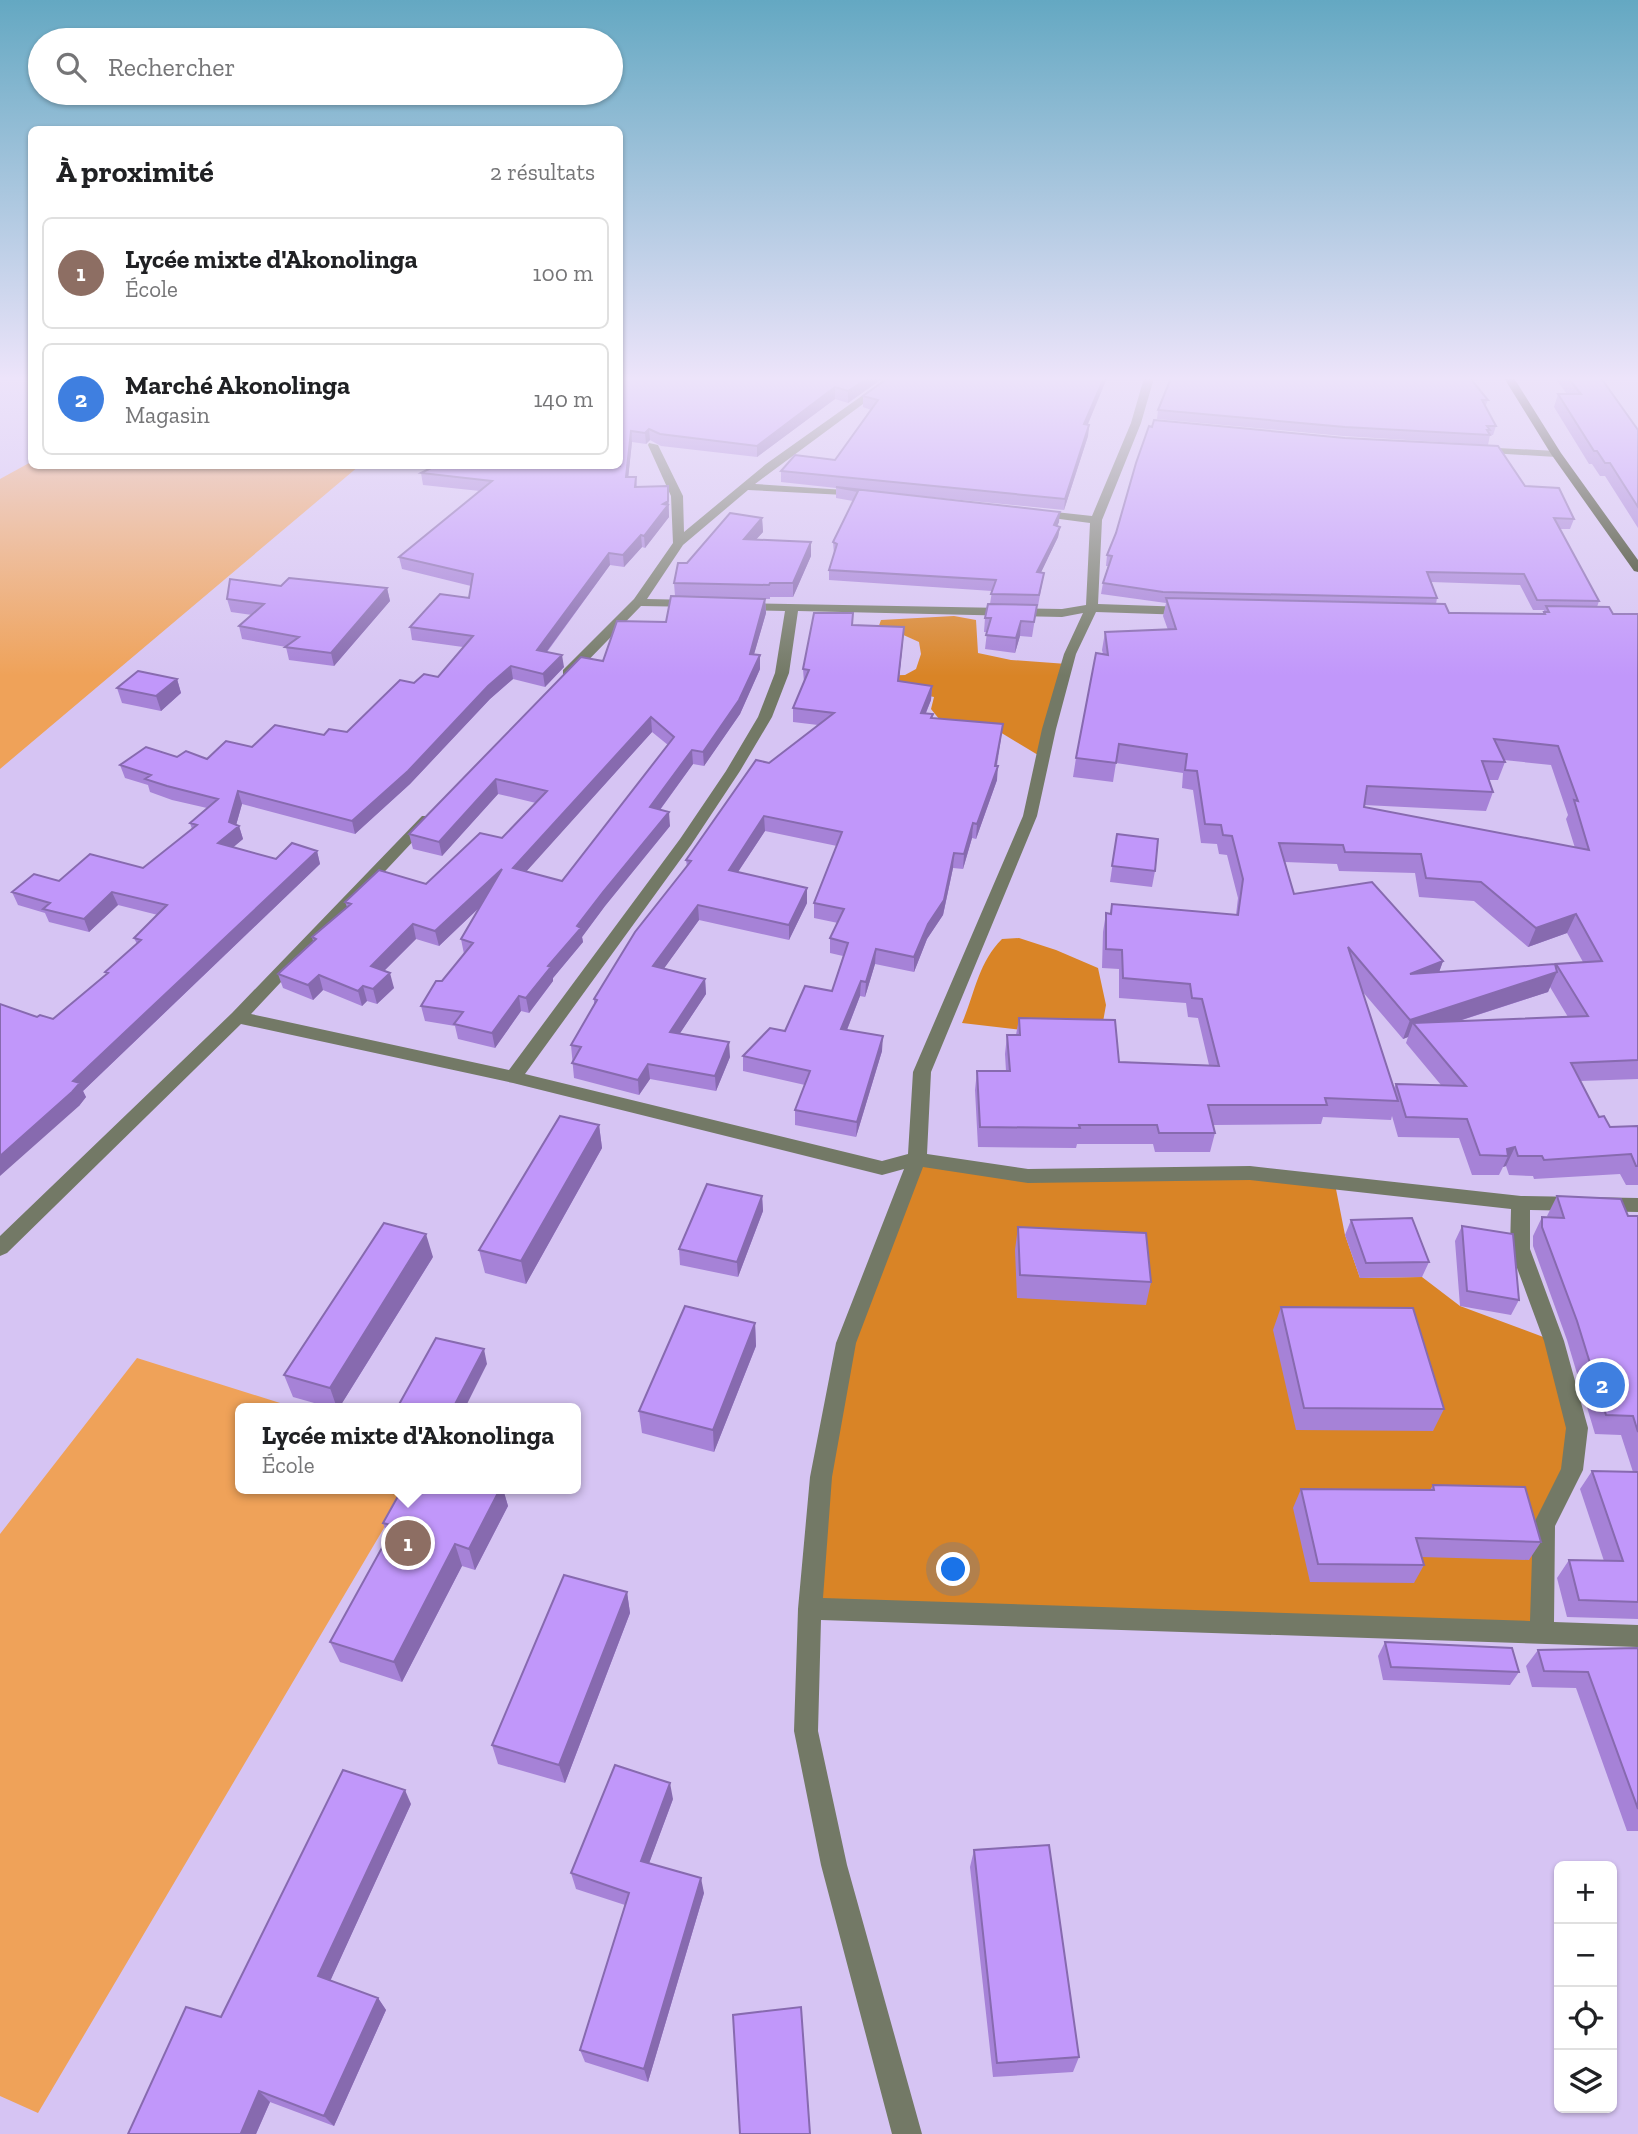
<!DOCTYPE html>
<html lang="fr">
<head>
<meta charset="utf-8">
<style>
  body { margin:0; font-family:"Zilla Slab",serif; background:#f2f2f2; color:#202124 }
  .controls { position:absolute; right:21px; bottom:21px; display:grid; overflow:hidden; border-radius:10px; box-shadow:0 2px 5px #0004 }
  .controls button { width:63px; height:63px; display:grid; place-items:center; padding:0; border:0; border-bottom:2px solid #e0e0e0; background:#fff; color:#202124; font:35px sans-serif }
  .you { position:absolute; left:954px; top:1570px; width:24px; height:24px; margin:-18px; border:5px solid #fff; border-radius:50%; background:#1a73e8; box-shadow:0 0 0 10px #1a73e833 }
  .badge { display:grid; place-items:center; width:46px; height:46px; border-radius:50%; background:#637828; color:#fff; font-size:23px; font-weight:700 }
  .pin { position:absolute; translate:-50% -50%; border:4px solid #fff; box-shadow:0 2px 7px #0006 }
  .popup { position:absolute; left:235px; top:1403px; width:346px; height:91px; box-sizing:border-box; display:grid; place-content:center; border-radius:10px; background:#fff; filter:drop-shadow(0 2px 5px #0005); font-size:23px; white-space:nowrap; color:#757577 }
  .popup b { font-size:26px; color:#202124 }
  .popup::after { content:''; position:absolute; left:50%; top:100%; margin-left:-14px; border:14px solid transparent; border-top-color:#fff }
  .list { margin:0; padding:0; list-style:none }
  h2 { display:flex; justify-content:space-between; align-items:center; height:91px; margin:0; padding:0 28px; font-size:30px }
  h2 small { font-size:23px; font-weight:400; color:#757577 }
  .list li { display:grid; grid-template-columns:46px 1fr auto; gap:21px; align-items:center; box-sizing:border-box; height:112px; margin:0 14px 14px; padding:0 14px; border:2px solid #e0e0e0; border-radius:10px }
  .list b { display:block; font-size:26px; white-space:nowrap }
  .list p { margin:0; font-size:23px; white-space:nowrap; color:#757577 }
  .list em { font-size:23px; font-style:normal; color:#757577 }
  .icon { flex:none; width:38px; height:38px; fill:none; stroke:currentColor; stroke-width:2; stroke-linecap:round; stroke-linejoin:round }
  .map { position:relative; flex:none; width:1638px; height:2134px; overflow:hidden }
  .search { position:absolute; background:#fff; box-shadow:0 2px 5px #0004; left:28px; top:28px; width:595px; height:77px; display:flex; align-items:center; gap:18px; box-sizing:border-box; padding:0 24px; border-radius:38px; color:#757577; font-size:26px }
  .panel { position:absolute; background:#fff; box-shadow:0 2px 5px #0004; left:28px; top:126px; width:595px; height:343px; border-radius:10px }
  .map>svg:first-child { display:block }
  .green { fill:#efa259 }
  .forest { fill:#d98426 }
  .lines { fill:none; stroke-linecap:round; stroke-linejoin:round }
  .minor { fill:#737966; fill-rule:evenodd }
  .major { fill:#2c3512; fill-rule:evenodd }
  .wall { fill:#a682d7; fill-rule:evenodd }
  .shaded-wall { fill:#876aaf }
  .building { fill:#c197fa; stroke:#876aaf; stroke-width:2; fill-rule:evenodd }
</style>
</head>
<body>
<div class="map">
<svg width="1638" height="2134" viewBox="0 0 1638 2134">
  <rect width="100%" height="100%" fill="#d6c4f3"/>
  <path class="green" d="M31,462l1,4h327l-359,303v-290z
    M137,1358l159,50h-56v81h167l-369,624 -38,-17v-562z"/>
  <path class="forest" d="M954,616l22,4 2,33 33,7 56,4 -24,94 -48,-29 -51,-4 -13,-16 3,-12 -64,-13 2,-8 33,-1 11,-6 5,-15 -2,-12 -20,-9 -22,-2 4,-11z
    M1019,938l37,12 42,18 8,37 -5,28 -34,2 -105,-12c13,-30 16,-60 40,-84z
    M917,1159l111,17 222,-3 85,11 10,51 15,43 62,-1 38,29 94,35 23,87 -33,97 -2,108 -732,-24 36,-266z"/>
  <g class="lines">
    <path class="minor" d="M887,378h11l-143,106 105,7 4,1v4l-116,-6 -65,55 -36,54 47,1 4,1v6l-57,-1 -68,70h-10v-6l71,-71 39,-56 -2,-47 -23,-51 1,-2 9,2 25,51 1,36 82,-68z
      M1144,378h10l-13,45 -39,97 -4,84 89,3 6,4 -6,4 -91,-3 -20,42 -20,75 -19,87 -106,256 -4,82 101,15 222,-3 271,30 117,2v14l-108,-2v39l34,92 24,87 -5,42 -28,56 -1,96 84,3v22l-817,-27 -3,111 29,134 75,269h-30l-71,-269 -27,-134 4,-122 12,-132 26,-134 68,-174 -22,6 -369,-92 -272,-59 -234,229 -7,3v-20l232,-223 190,-197h10l2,3 -183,195 258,56 171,-231 46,-68 32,-54 17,-44 10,-62 -42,-1 -4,-1v-6l323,6 24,-4 4,-82 -53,-7 -6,-3 6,-3 55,6 39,-93zM798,611l264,6 21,-4 -19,41 -22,75 -19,87 -110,256 -5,82 -26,7 -357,-87 166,-229 49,-74 32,-54 17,-44zM923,1167l105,16 222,-3 261,29 -1,40 34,92 22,87 -5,41 -28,56 -3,96 -707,-23 9,-121 24,-134z
      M1479,447l77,4 5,3 -5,3 -81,-5 -1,-2z"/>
    <path class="major" d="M1504,378h10l47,75 77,107v12l-4,-1 -83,-117z"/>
  </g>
  <path class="wall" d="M620,378h263l-35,25 -13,-4 -78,58 -96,-11 -11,-6 -4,4 -14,-2 -4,35h8l1,10 31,-1 1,31 -24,31 -3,-1 -18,20 -14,-2 -63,87 17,15 -19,20 -32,-8 -23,20 -80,85 -55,50 -113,-30 -6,21 3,1 4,13 -10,8 43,12 41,-8 3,13 -237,227 3,6 -7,9 -42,-89 16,2 53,-45 -1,-2 32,-28 -3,-6 24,-23 -40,-10 -29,27 -40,-10 -4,-9 -27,-8 -6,-13 47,-11 84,-13 49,-39 -2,-6 17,-15 -35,-8 -22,-8 -2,-7 -23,-7 -5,-13 57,-8 30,2 45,-12 72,-12 23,-3 67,-49 24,-6 25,-30 -51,-7 -2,-13 59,-29 2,-12 -69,-17 -3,-12 81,-66 -57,-6 -2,-12z
    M1107,378l-20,47h2l-1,11 -24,74 -185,-18 180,30 -2,4 3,1 -2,10 -17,35 3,1 -6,33h-1l-5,31 -12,-1 -5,17 -30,-4 2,-17h-3l1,-14 5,-14 2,-13 -163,-11v-10l5,-16 -1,-12 20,-41 -17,-3v-10l-55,-6v-11l54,-11 36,-50 -8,-3v-11z
    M1555,378h46l37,52v98l-33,-52h-5l-8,-12h-3l-35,-57 4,-13h9z
    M1488,400l-3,7 11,19 -3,9h-3l-2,10 -145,-9 -186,-17 1,-9z
    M1525,486l49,33 -4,10h-10l39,72 -2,6 16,7h25v465l-58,2 19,36 11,10 28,-1v59h-12l-6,-11 -86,5 -1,-3 -24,-1 -3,-9 -3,1 -4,8h-27l-13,-37 -61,-1 -6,-21 -1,4 -68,-3 -2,7 -108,1 2,8 -5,19h-55l-2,-8h-76l-1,4 -98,-1 -3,-57 2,-19h29l-1,-17 2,-19h9l3,-17 100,44 90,3 -11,-47 -10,-1 -2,-14 -67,-5v-29l-17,-1 1,-36 3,-19h4l2,-9 124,11 2,-17 -11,-43 -8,-1 -2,-10 -16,-1 -8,-53 -11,-2 1,-15 -67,-10 -3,19 -40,-5 3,-19 27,-104 -1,-4 3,-18 63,-2 -5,-14 3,-13 -65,-9 2,-11 5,-17h-2l1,-11zM1431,582l89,3 13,25h11l-1,4 -94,-1 -13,-9 1,-6zM1504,760l47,5 17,50 -2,4 9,29 -211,-41v-2l122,6 7,-19 -4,-12h9l7,-18zM1285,862l52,2 2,7 76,2 4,24 55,4 54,46 39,-14 16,29 -27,2 -1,2 -116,6 4,-11 -149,-67zM1550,987l18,30 -112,5 92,-30zM1362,991l41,48 5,-2 -2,6 35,42 -45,-1 -2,4z
    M762,518l1,14 -7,7 55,17 -18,41h-23v2h-13h8l1,14 -12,41 6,1v14l-20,45 -36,52 -11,-2 -33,46 10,16 -65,80 -23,31 1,5 -30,36v3l-24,32 -8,-2 -26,37 -37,-9 -3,-13 -30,-5 -4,-15 43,-52 -3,-15 19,-32 -41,39 -23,-7 -32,32 10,17 -17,16 -10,-3 -5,5 -39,-16 -10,10 -30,-12 -5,-14 35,-33 -1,-4 35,-30 -2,-5 81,-18 76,-46 34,-35 -38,-9 -56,62 -29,-7 -4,-15 194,-173 63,-39 9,-26 -1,-13 13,-20zM652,732l16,13 -106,136 -36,-10z
    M281,586l106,2 3,13 -56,65 -45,-6 -3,-13 -44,-8 -3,-13 13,-11 -21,-3 -4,-13z
    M853,625l51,2 -5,54 33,5 -1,14 -5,13 7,5 68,21 -4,27v14l-21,59 -4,-1 -9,31 -10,-1 -10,47 -16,24 -13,33 -39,-8 -10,33 -5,-1 -13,34 35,21 -26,86 -61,-12v-15l10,-25 -62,-14v-15l42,-25 47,-40 11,-35 -13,-3v-15l8,-15 -24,-5v-15l23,-57 -72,-15 -27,41 69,31 -18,37 -90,-20 -35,48 41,11 1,15 -26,39 50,24 -14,34 -66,-12 -11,16 -65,-17 -3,-33 23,-40v-6l93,-132 -1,-7 83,-97 49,-38 -25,-3v-14l11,-25 -1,-14z
    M177,679l4,14 -20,18 -39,-8 -5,-15z
    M1117,834l38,37 -3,16 -42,-5z
    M599,1125l3,23 -76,136 -41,-11 -6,-23z
    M762,1196l1,15 -25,66 -58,-12 -1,-16z
    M1557,1196l71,20h10v403l-71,-2 -10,-39 12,-18 35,1 -24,-72 12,-18 41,1 -12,-37 -26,-1 -28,-94 -34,-94v-10l9,-19h6l-1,-1z
    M1351,1220l78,42 -7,15 -62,1 -15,-43z
    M1462,1226l57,74 -8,15 -51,-9 -5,-65z
    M1018,1227l133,55 -5,23 -129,-7 -2,-48z
    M433,1257l-94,151h-7l-39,-11 -9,-22z
    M1281,1307l163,102 -11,22 -137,-1 -23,-100z
    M755,1323l1,23 -42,106 -72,-19 -3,-22z
    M1433,1485l108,57 -12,18 -108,-3 3,8 -10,18 -104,-1 -17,-74 8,-19 129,1z
    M402,1489h101l5,17 -33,64 -13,-4 -60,116 -62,-20 -10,-20 58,-104 -5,-15z
    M627,1592l3,21 -65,170 -67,-19 -6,-19z
    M1385,1642l134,30 -9,13 -127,-5 -5,-24z
    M1638,1648v183h-11l-51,-143 -44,-1 -6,-21 12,-16z
    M673,1799l-24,64 55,30 -56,189 -63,-20 -5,-12 45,-145 -49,-16 -5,-16z
    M411,1804l-81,177 48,17 8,12 -52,116 -64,-24 -14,32h-128l93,-117z
    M974,1850l105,207 -6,15 -80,5 -23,-210z"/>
  <path class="shaded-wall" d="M868,378h15l-35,25v-12z
    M1104,378h3l-24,58 1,-12z
    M835,387v12l-78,58v-11z
    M1089,425l-1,11 -24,74 1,-11z
    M649,429l1,11 -4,4 -1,-11z
    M631,431l1,11 -5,47 -1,-12z
    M668,486l1,31 -24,31 -1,-12 19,-32z
    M1060,512l-1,10 -7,14 2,-11z
    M762,518l1,14 -19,21v-14z
    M1060,527l-2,10 -22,46 1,-11z
    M641,535l1,12 -18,20 -1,-12z
    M811,542v14l-18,41v-14z
    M609,553l1,12 -71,97 -2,-12z
    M387,588l3,13 -56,65 -3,-13z
    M765,599l1,14 -16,55v-14z
    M1021,621l-1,15 -5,17 1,-15z
    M904,627l-1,14 -6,54 1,-14z
    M562,655l2,12 -19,20 -2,-13z
    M760,655v14l-20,45 -36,52 -1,-14z
    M511,666l2,13 -23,20 -80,85 -55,50 -3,-13 136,-135z
    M177,679l4,14 -20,18 -5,-15z
    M932,686l-1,14 -11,27 1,-14z
    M651,717l1,15 -136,151 -3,-15z
    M1003,724l-8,50 3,-8 -1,14 -21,59 1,-15 18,-58z
    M692,750l1,14 -42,58 -1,-15z
    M496,779l2,15 -56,62 -3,-14z
    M238,791l4,13 -7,25 4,-3 4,13 -20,17 -5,-13 11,-21z
    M669,812l1,14 -65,80 -23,31 1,5 -30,36v3l-24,32 -3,-15 22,-32 55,-74z
    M764,816l1,15 -35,53 -1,-14z
    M973,823l-1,15 -9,31 1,-15z
    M317,851l3,13 -237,227 3,6 -7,9 -79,70v-20l73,-75z
    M954,853l-1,15 -10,47 -16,24 -13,33v-15z
    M502,869l3,14 -66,63 -4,-15z
    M807,888v15l-18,37v-15z
    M112,892l6,13 -29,27 -5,-13z
    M698,905l1,15 -44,61 -2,-15z
    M1576,914l-9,19 -39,14 8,-19z
    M413,924l3,15 -41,41 -4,-14z
    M876,949l-1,15 -10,33 1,-15z
    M1443,961l-7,20 -26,-7z
    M1557,972l-9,20 -127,41 -8,-10 -5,14 -5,2 7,-19z
    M390,973l4,15 -17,16 -4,-15z
    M319,975l4,15 -10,10 -5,-15z
    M705,979l1,15 -35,53 -1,-15z
    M861,981l-1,15 -19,49v-16z
    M363,986l4,15 -5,5 -4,-15z
    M519,996l2,15 -26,37 -3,-15z
    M883,1036l-1,15 -26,86 1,-15z
    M729,1042l1,15 -14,34 -1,-15z
    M648,1064l2,15 -11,16 -1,-15z
    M599,1125l3,23 -76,136 -5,-23z
    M1515,1147l-9,19 -3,1 5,-11 -1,-7z
    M762,1196l1,15 -25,66 -1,-15z
    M426,1234l7,23 -94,151h-2l-7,-20z
    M755,1323l1,23 -42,106 -1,-22z
    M484,1349l3,15 -22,44h-12z
    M500,1489h3l5,17 -33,64 -6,-21z
    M455,1544l7,22 -60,116 -8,-20z
    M627,1592l3,21 -65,170 -6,-18z
    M670,1783l3,16 -29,78 -3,-16z
    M405,1790l6,14 -84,184 -9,-12z
    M701,1878l3,15 -56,189 -4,-13z
    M378,1998l8,12 -52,116 -10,-10z
    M259,2091l11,11 -14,32h-13l-2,-1z"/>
  <path class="building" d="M620,378h248l-20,13 -13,-4 -78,59 -97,-12 -11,-5 -4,4 -14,-2 -5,46h10l-1,10 33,-1v15l-5,3 5,1 -24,31 -3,-1 -18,20 -14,-2 -72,97 25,5 -19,19 -32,-8 -23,20 -80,85 -56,50 -114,-30 -9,31 10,4 -21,17 58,16 16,-16 25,8 -244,230 7,2 -8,9 -72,64v-152l37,13 3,-2 13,4 55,-46 -3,-1 36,-32 -7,-2 33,-33 -55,-13 -28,27 -41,-10 7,-6 -38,-11 22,-18 25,7 31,-27 53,14 54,-43 -7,-2 28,-24 -51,-13 -22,-7 6,-4 -31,-10 26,-18 31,10 9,-6 21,8 19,-18 26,6 23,-22 49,10 5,-6 18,3 53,-52 14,3 10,-9 14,3 35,-41 -63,-9 30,-33 29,4 4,-24 -74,-17 93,-76 -71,-8 14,-7h185z
    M888,378h216l-20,46 5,1 -24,74 -284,-28 14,-16 40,5 43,-60 -15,-4z
    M1171,378h299l18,22h-6l14,26h-9l3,4h-3l3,5 -145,-8 -187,-17z
    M1568,378h33l37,52v77l-28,-44h-5l-8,-12h-3l-36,-57h23z
    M1154,420l191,18 153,8 27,40 34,2 15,31 -20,-1 45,83 -62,-1 -13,-26 -97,-2 10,26 -274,-6 -60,-9 9,-27 -5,-1 9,-22 20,-70 13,-37 3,1z
    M836,487l224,25 -6,13 6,2 -23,45 7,1 -5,22 -48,-1 5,-14 -167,-10 8,-26 -4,-2 25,-51z
    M730,513l32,5 -18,21 67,3 -18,41h-23l-1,2 -95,-2 4,-20h9z
    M289,578l98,10 -56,65 -46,-6 14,-10 -60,-11 25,-22 -37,-5 3,-20 51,7z
    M671,596l94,3 -15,55 10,1 -21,45 -36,52 -11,-2 -42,57 19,5 -66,80 -26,34 4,2 -33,38 3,1 -25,31 -7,-2 -27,37 -38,-9 9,-12 -42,-6 15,-25h6l31,-38 -12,-4 41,-70 -67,62 -22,-7 -42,42 19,7 -17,16 -10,-3 -5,5 -39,-16 -11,10 -30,-11 38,-35 -4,-2 39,-33 -6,-2 34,-32 47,14 54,-51 22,5 45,-47 -51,-12 -57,63 -30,-8 172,-177 22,4 14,-40 49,1zM651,717l23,20 -112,144 -49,-13z
    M1166,598l279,6 4,9h8l88,1 -1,-2h5l-3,-6 63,1 4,7h25v446l-67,3 28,54 5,-1 6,11 28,-1v40h-2l-5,-12 -87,6 -2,-4h-24l-3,-9 -8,2 1,7 -28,-1 -13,-36 -61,-2 -10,-33 70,2 -53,-63 175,-7 -32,-52 46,-3 -26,-47 -40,14 -55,-46 -55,-4 -5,-24 -76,-2 -2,-7 -64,-2 15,51 78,-12 71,79 -33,13 145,-10 2,8 -147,48 -62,-73 50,154 -73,-3 2,7h-119l7,28h-56l-2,-8h-78l1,3 -100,-1 -3,-56h33l-3,-36h13l-1,-17 96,2 4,42 100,4 -17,-67 -10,-1 -2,-14 -67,-6 -1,-28 -16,-1v-36l5,1 1,-10 126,11 5,-36 -11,-43 -9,-1 -2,-10 -16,-1 -8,-53 -12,-1 2,-16 -68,-10 -3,19 -40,-5 20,-105 12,2 -3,-23 71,-3zM1494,739l64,7 20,55 -4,-1 15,50 -225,-43 3,-21 126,6 -11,-31 23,1z
    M988,604l49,1 -3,17 -13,-1 -5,17 -30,-3 5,-17h-6z
    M814,613h39l-1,12 52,2 -6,54 34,5 -11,27 12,1 -2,4 72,6 -8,42h3l-21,58 -4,-1 -9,31 -10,-1 -10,47 -16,24 -14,33 -38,-8 -10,33 -5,-1 -20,48 42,7 -26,86 -62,-12 15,-39 -67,-15 27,-28 15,3 20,-45 27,5 16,-48 -18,-5 14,-29 -30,-6 28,-71 -78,-16 -35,54 78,18 -18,37 -91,-20 -45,61 52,13 -35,53 59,10 -14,34 -67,-12 -10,16 -66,-17 9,-16 -10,-2 26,-45 -3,-1 41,-67 56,-71 -5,-1 70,-100 13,3 65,-50 -41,-5 16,-38 -6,-1z
    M138,671l39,8 -21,17 -39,-8z
    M1117,834l41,5 -3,32 -43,-5z
    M560,1116l39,9 -78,136 -42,-11z
    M707,1184l55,12 -25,66 -58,-13z
    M1557,1196l64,3 7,17h10v216l-5,-16 -27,-1 -29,-94 -35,-94v-10l22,1z
    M1412,1218l17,44 -63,1 -15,-43z
    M384,1223l42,11 -96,154 -46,-13z
    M1462,1226l51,8 6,66 -52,-9z
    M1018,1227l128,6 5,49 -131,-7z
    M685,1306l70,17 -42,107 -74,-19z
    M1281,1307l132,1 31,101 -140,-1z
    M436,1338l48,11 -31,59h-56z
    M1592,1471l46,1v130l-59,-2 -10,-40 54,1z
    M1433,1485l92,2 16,55 -125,-4 8,27 -106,-1 -17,-75 133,1z
    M402,1489h98l-31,60 -14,-5 -61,118 -64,-20 64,-116 -11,-3z
    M564,1575l63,17 -68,173 -67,-20z
    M1385,1642l127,6 7,24 -128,-5z
    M1638,1648v161l-50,-137 -44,-1 -6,-21z
    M615,1765l55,18 -29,78 60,17 -57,191 -64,-19 49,-157 -58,-20z
    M343,1770l62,20 -87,186 60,22 -54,118 -65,-25 -18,42 4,1h-117l58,-127 35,10z
    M1049,1845l30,212 -82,6 -23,-213z
    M801,2007l9,127h-70l-7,-119z"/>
  <linearGradient id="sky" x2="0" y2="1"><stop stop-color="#64a8c2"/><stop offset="0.56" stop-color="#ede4fa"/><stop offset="1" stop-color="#ede4fa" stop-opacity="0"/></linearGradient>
  <rect width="1638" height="676" fill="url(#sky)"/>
</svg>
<div class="controls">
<button>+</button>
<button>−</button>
<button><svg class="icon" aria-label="locate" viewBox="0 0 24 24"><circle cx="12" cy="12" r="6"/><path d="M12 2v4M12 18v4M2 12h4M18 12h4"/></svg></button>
<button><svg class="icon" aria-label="layers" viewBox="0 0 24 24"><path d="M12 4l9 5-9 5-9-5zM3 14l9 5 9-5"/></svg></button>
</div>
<div class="you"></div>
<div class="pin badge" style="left:408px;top:1543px;background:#8d6e63">1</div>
<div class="popup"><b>Lycée mixte d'Akonolinga</b>École</div>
<div class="pin badge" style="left:1602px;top:1385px;background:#3f7fe0">2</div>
<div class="search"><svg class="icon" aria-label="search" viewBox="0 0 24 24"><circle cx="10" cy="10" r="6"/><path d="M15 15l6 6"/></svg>Rechercher</div>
<section class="panel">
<h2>À proximité<small>2 résultats</small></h2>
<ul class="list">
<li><span class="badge" style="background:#8d6e63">1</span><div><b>Lycée mixte d'Akonolinga</b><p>École</p></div><em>100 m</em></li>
<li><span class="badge" style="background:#3f7fe0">2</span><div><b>Marché Akonolinga</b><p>Magasin</p></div><em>140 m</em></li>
</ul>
</section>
</div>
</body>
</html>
